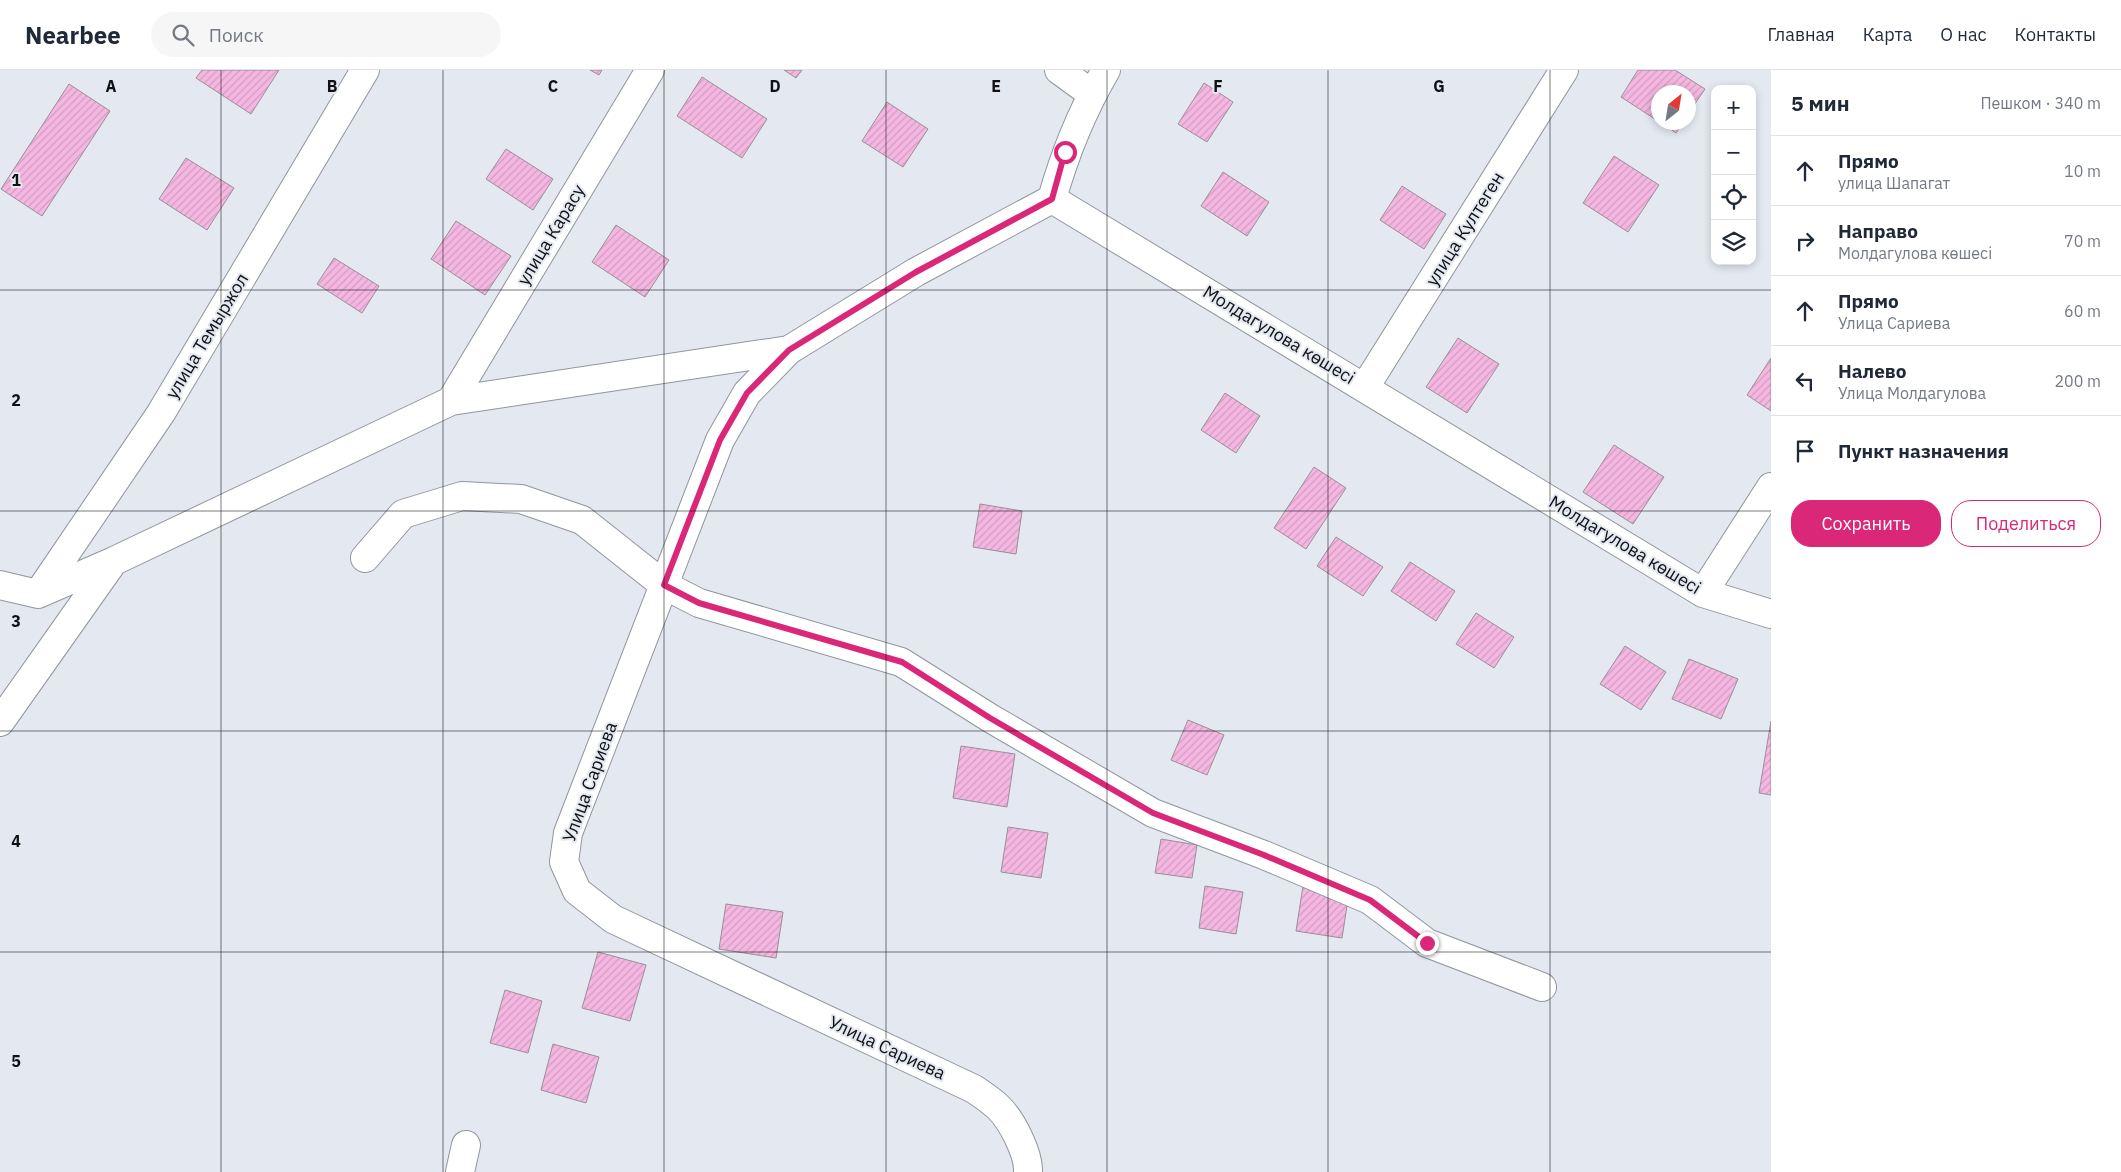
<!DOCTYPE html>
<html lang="ru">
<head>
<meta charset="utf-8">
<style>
  body { margin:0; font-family:"IBM Plex Sans",sans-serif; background:#f6f6f7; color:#1f2937 }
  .controls { position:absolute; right:15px; top:15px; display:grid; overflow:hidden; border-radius:10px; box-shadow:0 2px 8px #0003 }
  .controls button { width:45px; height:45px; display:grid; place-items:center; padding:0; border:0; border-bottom:1px solid #e0e1e3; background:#fff; color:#1f2937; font:25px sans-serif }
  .compass { position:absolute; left:1651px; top:15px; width:45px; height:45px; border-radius:50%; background:#fff; box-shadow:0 2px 8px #0003; rotate:30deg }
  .stop { position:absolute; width:15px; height:15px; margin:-11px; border:4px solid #db2777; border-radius:50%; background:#fff }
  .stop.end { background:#db2777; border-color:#fff; box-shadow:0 1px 5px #0008 }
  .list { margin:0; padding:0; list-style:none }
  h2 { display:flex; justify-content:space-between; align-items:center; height:65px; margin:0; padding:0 20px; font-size:21px }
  h2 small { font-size:16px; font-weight:400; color:#747a83 }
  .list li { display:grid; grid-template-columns:32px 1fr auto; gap:15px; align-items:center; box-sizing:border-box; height:70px; padding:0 20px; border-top:1px solid #e0e1e3 }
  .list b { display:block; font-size:19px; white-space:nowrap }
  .list p { margin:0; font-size:16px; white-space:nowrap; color:#747a83 }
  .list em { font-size:16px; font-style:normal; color:#747a83 }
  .actions { display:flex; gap:10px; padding:15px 20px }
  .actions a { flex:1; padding:11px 0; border:1px solid #db2777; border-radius:20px; text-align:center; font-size:18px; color:#db2777 }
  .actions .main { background:#db2777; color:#fff }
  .icon { flex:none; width:28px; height:28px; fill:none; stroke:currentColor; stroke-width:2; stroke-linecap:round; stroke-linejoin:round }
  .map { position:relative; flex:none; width:1771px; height:1102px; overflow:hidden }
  header { display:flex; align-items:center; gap:30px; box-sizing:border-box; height:70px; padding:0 25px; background:#fff; border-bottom:1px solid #e0e1e3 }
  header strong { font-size:24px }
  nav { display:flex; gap:28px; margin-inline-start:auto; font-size:18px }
  .search { width:350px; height:45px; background:#f6f6f7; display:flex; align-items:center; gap:12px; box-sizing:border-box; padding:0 18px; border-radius:28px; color:#747a83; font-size:19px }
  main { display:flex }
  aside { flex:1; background:#fff }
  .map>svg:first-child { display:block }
  .building { fill:url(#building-hatch); stroke:#999095 }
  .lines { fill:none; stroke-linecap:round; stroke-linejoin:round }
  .street-casing { stroke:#91959d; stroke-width:30 }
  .street { stroke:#fff; stroke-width:28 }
  .route { stroke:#db2777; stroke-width:6 }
  .grid { fill:none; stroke:#101114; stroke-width:1; stroke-opacity:0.55 }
  .labels { text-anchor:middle; stroke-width:4; stroke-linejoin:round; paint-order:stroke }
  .street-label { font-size:18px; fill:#101114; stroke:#e4e8f1 }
  .grid-label { font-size:16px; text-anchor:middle; font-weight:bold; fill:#101114; stroke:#e4e8f1; stroke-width:4; stroke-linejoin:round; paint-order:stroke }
</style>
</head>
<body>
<header>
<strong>Nearbee</strong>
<div class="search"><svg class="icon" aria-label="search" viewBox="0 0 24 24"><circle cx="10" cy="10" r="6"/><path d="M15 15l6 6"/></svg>Поиск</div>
<nav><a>Главная</a><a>Карта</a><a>О нас</a><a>Контакты</a></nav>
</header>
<main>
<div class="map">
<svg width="1771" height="1102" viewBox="0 0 1771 1102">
  <defs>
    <pattern id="building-hatch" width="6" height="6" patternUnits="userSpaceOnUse" patternTransform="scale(1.25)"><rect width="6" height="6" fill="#f5b7e1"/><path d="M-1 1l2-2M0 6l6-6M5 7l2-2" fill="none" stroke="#d19cc0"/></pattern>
  </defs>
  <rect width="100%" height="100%" fill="#e4e8f1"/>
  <path class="building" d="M202,0h77l-28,44 -55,-36z
    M590,0h12l-3,5z
    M784,0h18l-6,8z
    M1638,0h37l30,19 -17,25v-22h-30v29l-37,-24z
    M702,7l65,42 -25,39 -65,-42z
    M1204,13l29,19 -26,40 -29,-18z
    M69,14l41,27 -68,105 -41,-27z
    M887,32l41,27 -25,38 -41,-26z
    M1660,52h23l-7,11z
    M506,79l47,30 -20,31 -47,-31z
    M1614,86l45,29 -31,47 -45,-29z
    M186,88l48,30 -27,42 -48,-31z
    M1223,102l46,30 -22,34 -46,-30z
    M1402,116l44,28 -22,35 -44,-29z
    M456,151l55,35 -26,39 -54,-36z
    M616,155l53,35 -24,37 -53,-35z
    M334,188l45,28 -17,27 -45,-29z
    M1458,268l41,26 -32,49 -41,-26z
    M1771,288v53l-24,-16z
    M1225,323l35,23 -24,37 -35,-23z
    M1614,375l50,32 -31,47 -50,-32z
    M1314,397l32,21 -40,61 -32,-21z
    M980,434l42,7 -6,43 -43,-7z
    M1336,467l47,30 -20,29 -46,-30z
    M1410,492l45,29 -19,30 -45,-30z
    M1476,543l38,24 -20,31 -38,-24z
    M1625,576l41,26 -25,38 -41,-26z
    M1689,589l49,20 -17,40 -49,-20z
    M1188,650l36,15 -17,40 -36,-15z
    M1771,651v74l-12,-2z
    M961,676l54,8 -8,53 -54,-9z
    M1008,757l40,6 -7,45 -40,-6z
    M1161,769l36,6 -5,33 -37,-5z
    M1205,816l38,6 -7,42 -37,-6z
    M1303,816l46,7 -7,45 -46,-7z
    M726,834l57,8 -7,46 -57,-9z
    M598,882l48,13 -16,56 -48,-13z
    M505,920l37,11 -14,52 -38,-10z
    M553,974l46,13 -13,46 -45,-13z"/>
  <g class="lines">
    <defs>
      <path id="street" d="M1059,0l33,24
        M1052,129c13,-46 30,-88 54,-129
        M1365,317l199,-317
        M451,331l199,-331
        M365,488l38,-44 59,-18 59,3 61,21 82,65 35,18 202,59 89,56 163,95 111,42 106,45 57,43 115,44
        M0,515l38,9 76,-33 337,-160 338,-51
        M1703,523l68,-106
        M38,524l123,-181 204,-343
        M0,652l113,-160
        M460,1102l6,-27
        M1028,1102c1,-18 -16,-51 -29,-64 -7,-7 -16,-13 -25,-19l-361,-170 -36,-28 -13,-29 4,-29 152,-393 27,-47 42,-43 127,-78 136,-73 651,394 68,21"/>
    </defs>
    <use href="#street" class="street-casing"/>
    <use href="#street" class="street"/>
  </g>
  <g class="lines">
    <path class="route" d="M1065,82l-13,47 -136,73 -127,78 -42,43 -27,47 -56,145 35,18 203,59 88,56 163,95 111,42 106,45 57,43"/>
  </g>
  <path class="grid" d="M221,0v1102M443,0v1102M664,0v1102M886,0v1102M1107,0v1102M1328,0v1102M1550,0v1102M0,220h1771M0,441h1771M0,661h1771M0,882h1771"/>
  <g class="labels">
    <g class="street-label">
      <text transform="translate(1465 159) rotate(-58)" y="6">улица Култеген</text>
      <text transform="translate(551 165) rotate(-59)" y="6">улица Карасу</text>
      <text transform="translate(1279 265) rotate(31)" y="6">Молдагулова көшесі</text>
      <text transform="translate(207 266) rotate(-59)" y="6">улица Темыржол</text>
      <text transform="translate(1625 475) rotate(31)" y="6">Молдагулова көшесі</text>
      <text transform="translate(590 712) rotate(-70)" y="6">Улица Сариева</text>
      <text transform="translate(887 978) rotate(25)" y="6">Улица Сариева</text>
    </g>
  </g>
  <g class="grid-label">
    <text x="111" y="22">A</text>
    <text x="332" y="22">B</text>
    <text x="553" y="22">C</text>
    <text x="775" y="22">D</text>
    <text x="996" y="22">E</text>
    <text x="1218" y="22">F</text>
    <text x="1439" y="22">G</text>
    <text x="16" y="116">1</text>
    <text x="16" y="336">2</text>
    <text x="16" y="557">3</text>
    <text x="16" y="777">4</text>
    <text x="16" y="997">5</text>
  </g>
</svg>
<div class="controls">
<button>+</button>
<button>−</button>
<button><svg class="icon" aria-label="locate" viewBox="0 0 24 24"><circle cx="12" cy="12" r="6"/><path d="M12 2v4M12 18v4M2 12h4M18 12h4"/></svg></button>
<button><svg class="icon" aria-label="layers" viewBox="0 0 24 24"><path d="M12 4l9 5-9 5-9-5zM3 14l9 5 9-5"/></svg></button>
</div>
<svg class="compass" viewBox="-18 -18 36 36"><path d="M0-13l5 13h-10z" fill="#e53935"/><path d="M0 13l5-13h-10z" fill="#747a83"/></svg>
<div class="stop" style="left:1065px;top:82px"></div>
<div class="stop end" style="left:1427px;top:873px"></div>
</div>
<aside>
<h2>5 мин<small>Пешком · 340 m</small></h2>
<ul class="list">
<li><svg class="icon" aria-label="ahead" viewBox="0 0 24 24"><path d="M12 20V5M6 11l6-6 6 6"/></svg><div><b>Прямо</b><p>улица Шапагат</p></div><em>10 m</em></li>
<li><svg class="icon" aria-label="right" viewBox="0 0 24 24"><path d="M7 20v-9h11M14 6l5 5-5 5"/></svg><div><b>Направо</b><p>Молдагулова көшесі</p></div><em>70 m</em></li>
<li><svg class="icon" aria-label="ahead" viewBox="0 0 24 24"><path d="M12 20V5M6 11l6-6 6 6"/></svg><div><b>Прямо</b><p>Улица Сариева</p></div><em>60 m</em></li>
<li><svg class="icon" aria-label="left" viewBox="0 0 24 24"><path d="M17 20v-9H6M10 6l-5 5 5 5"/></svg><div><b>Налево</b><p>Улица Молдагулова</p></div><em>200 m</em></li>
<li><svg class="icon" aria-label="arrive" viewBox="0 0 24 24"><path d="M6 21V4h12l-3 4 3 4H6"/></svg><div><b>Пункт назначения</b></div></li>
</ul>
<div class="actions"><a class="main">Сохранить</a><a>Поделиться</a></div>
</aside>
</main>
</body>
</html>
